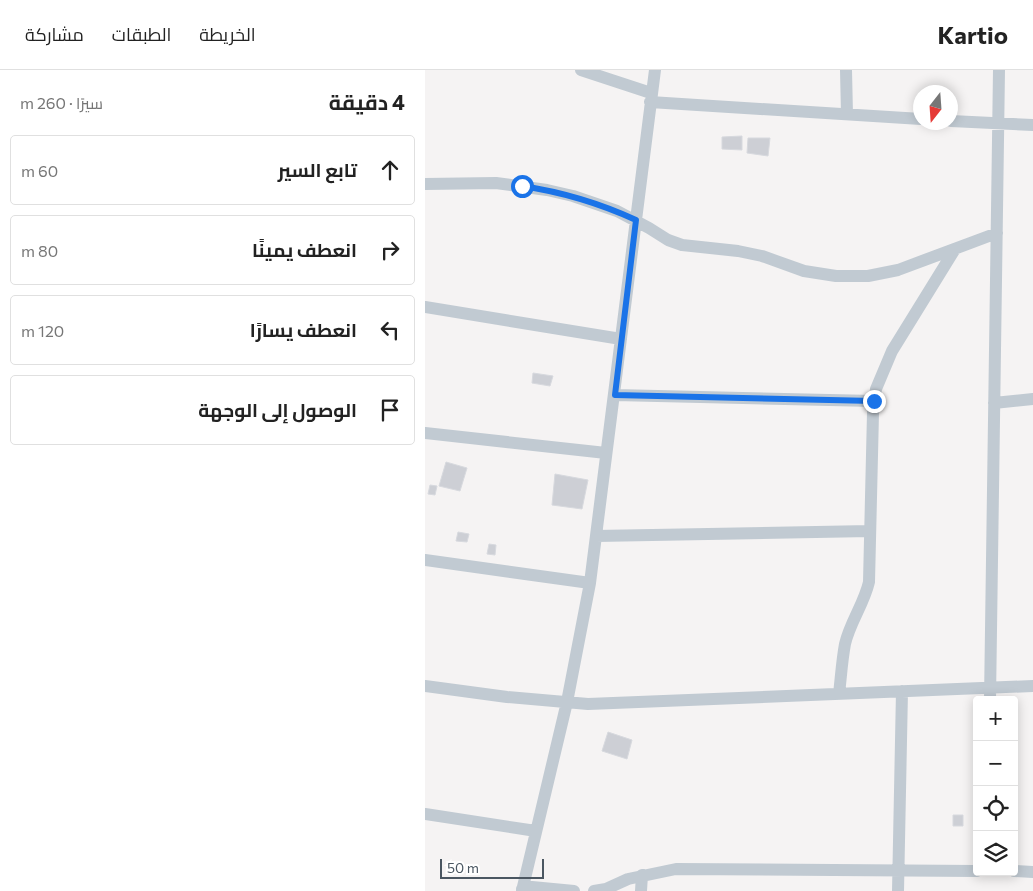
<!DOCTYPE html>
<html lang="ar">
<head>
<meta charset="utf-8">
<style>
  body { margin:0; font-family:Commissioner,Cairo,sans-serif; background:#f2f2f2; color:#222; direction:rtl }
  .controls { position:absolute; right:15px; bottom:15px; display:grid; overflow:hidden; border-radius:5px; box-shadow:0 2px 12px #0003 }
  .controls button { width:45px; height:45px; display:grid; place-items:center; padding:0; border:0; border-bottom:1px solid #e0e0e0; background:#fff; color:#222; font:25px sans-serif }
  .compass { position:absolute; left:488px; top:15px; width:45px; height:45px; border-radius:50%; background:#fff; box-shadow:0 2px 12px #0003; rotate:197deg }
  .scale { position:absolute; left:15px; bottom:12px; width:104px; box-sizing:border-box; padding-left:5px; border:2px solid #4a5661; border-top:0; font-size:14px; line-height:18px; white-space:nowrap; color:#4a5661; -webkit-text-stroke:4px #fff; paint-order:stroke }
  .stop { position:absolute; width:15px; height:15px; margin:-11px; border:4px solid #1a73e8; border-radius:50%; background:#fff }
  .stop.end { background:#1a73e8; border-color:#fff; box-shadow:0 1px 5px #0008 }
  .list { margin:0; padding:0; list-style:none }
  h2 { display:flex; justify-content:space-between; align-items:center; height:65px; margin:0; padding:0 20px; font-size:21px }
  h2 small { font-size:16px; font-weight:400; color:#767676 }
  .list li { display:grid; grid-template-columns:32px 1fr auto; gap:15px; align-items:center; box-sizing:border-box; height:70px; margin:0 10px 10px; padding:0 10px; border:1px solid #e0e0e0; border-radius:5px }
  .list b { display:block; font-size:19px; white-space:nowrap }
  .list em { font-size:16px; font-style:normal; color:#767676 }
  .icon { flex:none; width:28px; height:28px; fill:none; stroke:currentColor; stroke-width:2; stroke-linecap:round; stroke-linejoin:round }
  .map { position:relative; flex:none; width:608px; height:821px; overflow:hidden; direction:ltr }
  header { display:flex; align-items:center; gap:30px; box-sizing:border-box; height:70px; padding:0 25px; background:#fff; border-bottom:1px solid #e0e0e0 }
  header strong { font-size:24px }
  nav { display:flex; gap:28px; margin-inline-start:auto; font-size:18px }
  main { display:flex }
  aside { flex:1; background:#fff }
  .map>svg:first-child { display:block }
  .building { fill:#cdcfd5; stroke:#d7d9de }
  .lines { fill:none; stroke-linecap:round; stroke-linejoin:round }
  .minor { stroke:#c1cad2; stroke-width:12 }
  .route { stroke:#1a73e8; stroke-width:6 }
</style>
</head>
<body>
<header>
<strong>Kartio</strong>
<nav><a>الخريطة</a><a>الطبقات</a><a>مشاركة</a></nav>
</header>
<main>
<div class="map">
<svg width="608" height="821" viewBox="0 0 608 821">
  <rect width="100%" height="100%" fill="#f5f3f3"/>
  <path class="building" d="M317,66v14l-20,-1v-12z
    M323,68h22l-2,18 -21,-3z
    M108,303l20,3 -3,10 -18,-3z
    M21,392l21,6 -7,23 -21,-5z
    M130,404l33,6 -6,29 -30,-4z
    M5,415l7,1 -2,9 -7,-1z
    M33,462l11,2 -2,8 -11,-1z
    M64,474l7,1 -1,10 -8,-1z
    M183,662l24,8 -5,19 -25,-8z
    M528,745h10v11h-10z"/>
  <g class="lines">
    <path class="minor" d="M156,0l70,23
      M421,0l1,44
      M225,32l271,17
      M526,51l82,4
      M0,114l71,-1 51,7 26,6 44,15 32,17 19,12 14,5 56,6 24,5 42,15 32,5h32l30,-6 99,-37
      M0,237l196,32
      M190,325l259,6
      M569,333l39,-4
      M0,363l181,20
      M171,466l274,-5
      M0,490l165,23
      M0,616l82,11 81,7 445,-18
      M414,624c2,-17 3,-34 6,-50 5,-22 19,-40 24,-62l4,-169 3,-24 16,-38 63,-102
      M565,630l9,-630
      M0,744l111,17
      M589,801l19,1
      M97,819l10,-2 42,4
      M97,821l45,-189 23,-119 65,-513
      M169,821l12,-2 22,-10 48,-10 301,2
      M216,821l1,-16
      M473,821l4,-200"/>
  </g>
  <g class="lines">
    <path class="route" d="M97,116c40,6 77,17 114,34l-21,175 259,6"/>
  </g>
</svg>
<div class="controls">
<button>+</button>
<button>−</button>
<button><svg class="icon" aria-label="locate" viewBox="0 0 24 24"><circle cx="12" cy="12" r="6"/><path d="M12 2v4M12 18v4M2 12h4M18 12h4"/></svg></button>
<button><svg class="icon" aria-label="layers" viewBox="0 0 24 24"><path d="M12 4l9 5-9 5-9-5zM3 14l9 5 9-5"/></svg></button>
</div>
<svg class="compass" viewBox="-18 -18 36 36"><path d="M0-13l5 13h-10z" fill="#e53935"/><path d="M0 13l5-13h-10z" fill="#767676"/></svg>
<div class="scale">50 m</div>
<div class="stop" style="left:97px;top:116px"></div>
<div class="stop end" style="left:449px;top:331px"></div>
</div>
<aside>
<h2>4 دقيقة<small>سيرًا · 260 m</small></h2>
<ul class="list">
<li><svg class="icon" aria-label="ahead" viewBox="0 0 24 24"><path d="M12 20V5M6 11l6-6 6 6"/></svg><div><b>تابع السير</b></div><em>60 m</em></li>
<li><svg class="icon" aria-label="right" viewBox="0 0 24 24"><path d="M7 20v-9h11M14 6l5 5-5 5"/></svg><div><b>انعطف يمينًا</b></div><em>80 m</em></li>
<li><svg class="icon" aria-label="left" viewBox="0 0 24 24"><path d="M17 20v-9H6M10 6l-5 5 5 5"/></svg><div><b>انعطف يسارًا</b></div><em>120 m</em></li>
<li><svg class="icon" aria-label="arrive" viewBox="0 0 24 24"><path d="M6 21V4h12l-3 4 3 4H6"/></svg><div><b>الوصول إلى الوجهة</b></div></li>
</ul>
</aside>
</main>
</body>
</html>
